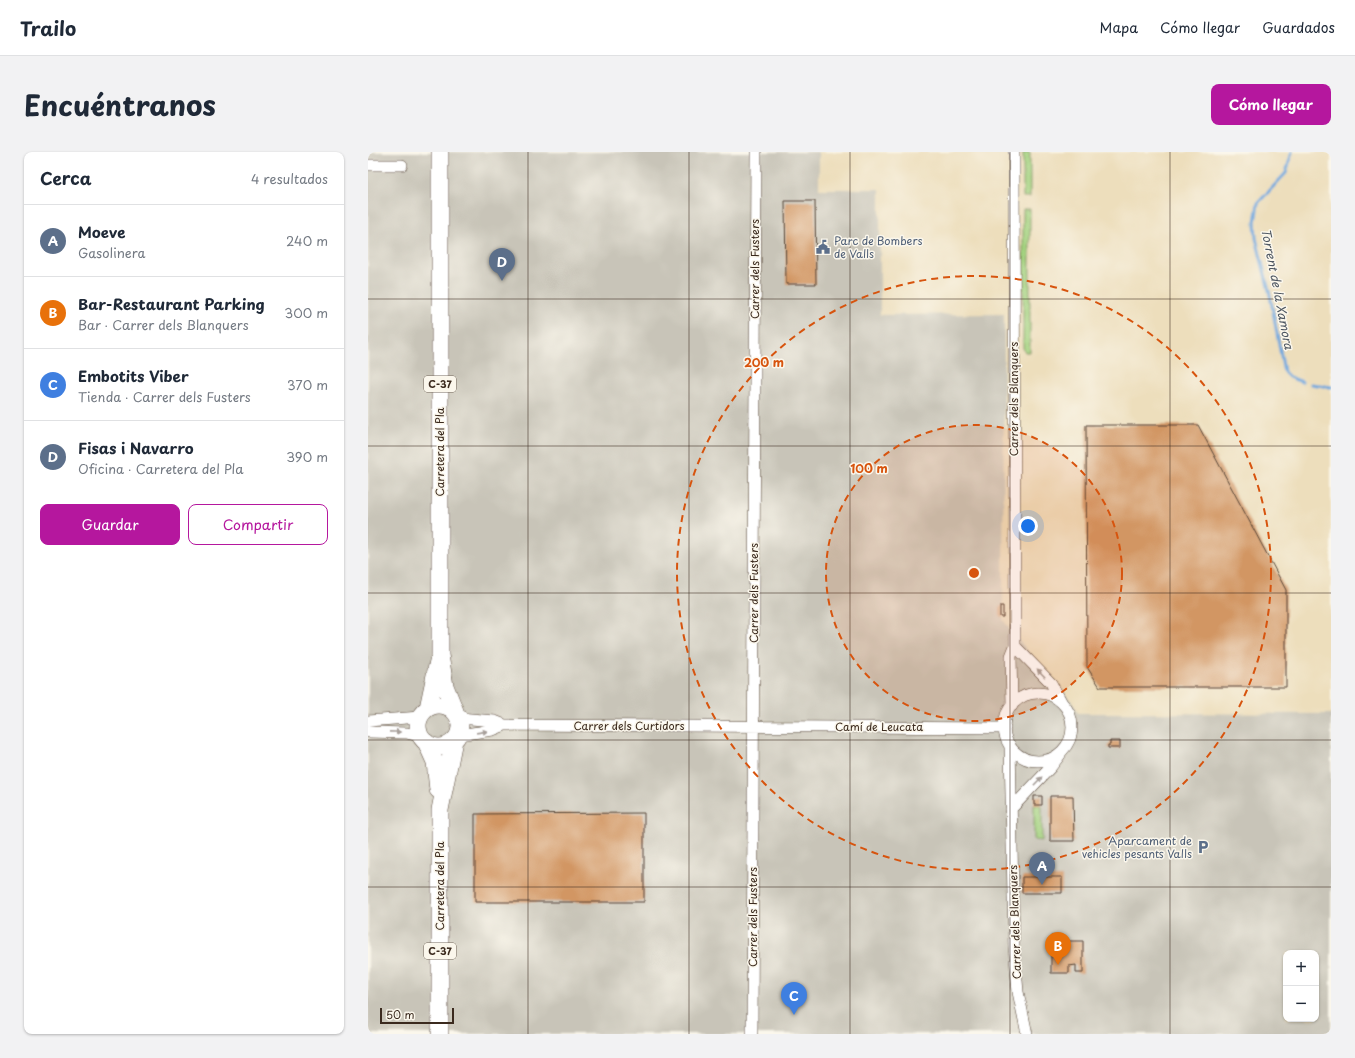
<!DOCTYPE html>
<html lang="es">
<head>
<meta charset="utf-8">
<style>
  body { margin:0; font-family:"Playpen Sans",sans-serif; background:#f2f2f3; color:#1f2937 }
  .controls { position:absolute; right:12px; bottom:12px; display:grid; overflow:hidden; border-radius:8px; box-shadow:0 1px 3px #0004 }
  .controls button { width:36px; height:36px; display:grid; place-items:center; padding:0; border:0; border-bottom:1px solid #e0e1e3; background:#fff; color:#1f2937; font:20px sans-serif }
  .scale { position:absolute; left:12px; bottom:10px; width:74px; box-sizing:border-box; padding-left:4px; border:2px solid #3b2a1e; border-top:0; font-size:11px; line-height:14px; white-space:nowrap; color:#3b2a1e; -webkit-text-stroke:3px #fbf7ec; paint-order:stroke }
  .you { position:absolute; left:660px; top:374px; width:14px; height:14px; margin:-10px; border:3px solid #fff; border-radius:50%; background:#1a73e8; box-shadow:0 0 0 6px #1a73e833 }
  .badge { display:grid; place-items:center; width:26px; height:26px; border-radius:50%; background:#b5179e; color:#fff; font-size:13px; font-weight:700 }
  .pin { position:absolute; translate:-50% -33px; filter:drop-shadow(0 1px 2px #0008) }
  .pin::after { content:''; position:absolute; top:21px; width:14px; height:12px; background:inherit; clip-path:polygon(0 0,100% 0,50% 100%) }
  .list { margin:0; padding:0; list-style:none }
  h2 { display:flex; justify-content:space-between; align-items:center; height:52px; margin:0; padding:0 16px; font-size:17px }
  h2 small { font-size:13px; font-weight:400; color:#747a83 }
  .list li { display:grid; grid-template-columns:26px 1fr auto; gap:12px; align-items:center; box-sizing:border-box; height:72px; padding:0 16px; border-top:1px solid #e0e1e3 }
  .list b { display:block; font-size:15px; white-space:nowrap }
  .list p { margin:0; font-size:13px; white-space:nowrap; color:#747a83 }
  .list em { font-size:13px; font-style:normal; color:#747a83 }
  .actions { display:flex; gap:8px; padding:12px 16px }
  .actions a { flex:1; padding:9px 0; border:1px solid #b5179e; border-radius:8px; text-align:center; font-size:14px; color:#b5179e }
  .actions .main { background:#b5179e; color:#fff }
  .map { position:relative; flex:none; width:963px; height:882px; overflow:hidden; border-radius:8px }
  header { display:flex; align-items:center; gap:24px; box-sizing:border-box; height:56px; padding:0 20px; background:#fff; border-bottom:1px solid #e0e1e3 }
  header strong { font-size:19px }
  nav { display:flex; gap:22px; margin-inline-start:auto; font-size:14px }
  .intro { display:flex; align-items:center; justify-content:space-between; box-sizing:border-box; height:96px; padding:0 24px }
  h1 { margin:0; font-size:28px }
  .button { padding:10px 18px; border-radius:8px; background:#b5179e; color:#fff; font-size:14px; font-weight:700 }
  main { display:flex; gap:24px; padding:0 24px }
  aside { flex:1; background:#fff; border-radius:8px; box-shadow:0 1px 3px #0004 }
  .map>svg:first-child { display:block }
  .industrial { fill:#c8c4b8; fill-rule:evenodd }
  .green { fill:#a3d17f; stroke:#6f7e4e }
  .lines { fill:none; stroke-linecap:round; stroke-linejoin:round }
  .stream { stroke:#6fa7de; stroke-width:3 }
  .building { fill:#d29663 }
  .minor-casing { stroke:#564536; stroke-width:12 }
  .primary-casing { stroke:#564536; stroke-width:18 }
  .minor { stroke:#fff; stroke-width:11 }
  .primary { stroke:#fff; stroke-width:17 }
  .oneway { fill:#a79f9a }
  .grid { fill:none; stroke:#3b2a1e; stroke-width:1; stroke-opacity:0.55 }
  .ring { fill:none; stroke:#d7540e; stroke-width:2; stroke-dasharray:7 5 }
  .labels { text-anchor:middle; stroke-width:3; stroke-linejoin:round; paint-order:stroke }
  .shield { fill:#fbf7ec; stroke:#75685c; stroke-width:1 }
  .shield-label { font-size:10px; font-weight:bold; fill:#3b2a1e }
  .service-label { font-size:11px; fill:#4e5e75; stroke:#fbf7ec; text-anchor:start }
  .street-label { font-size:11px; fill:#3b2a1e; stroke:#fbf7ec }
  .water-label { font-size:12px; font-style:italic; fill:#4d5661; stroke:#fbf7ec }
  .centre { fill:#d7540e; stroke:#fbf7ec; stroke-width:2 }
  .ring-label { font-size:12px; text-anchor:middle; font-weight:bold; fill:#d7540e; stroke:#fbf7ec; stroke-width:3; stroke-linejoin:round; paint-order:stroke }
</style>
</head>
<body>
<header>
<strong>Trailo</strong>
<nav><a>Mapa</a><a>Cómo llegar</a><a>Guardados</a></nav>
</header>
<div class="intro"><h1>Encuéntranos</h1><a class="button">Cómo llegar</a></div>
<main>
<aside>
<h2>Cerca<small>4 resultados</small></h2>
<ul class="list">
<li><span class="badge" style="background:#5c6f8a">A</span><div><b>Moeve</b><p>Gasolinera</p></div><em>240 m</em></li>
<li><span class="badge" style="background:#e8710a">B</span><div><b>Bar-Restaurant Parking</b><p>Bar · Carrer dels Blanquers</p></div><em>300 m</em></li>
<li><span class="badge" style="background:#3f7fe0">C</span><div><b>Embotits Viber</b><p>Tienda · Carrer dels Fusters</p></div><em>370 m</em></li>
<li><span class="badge" style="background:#5c6f8a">D</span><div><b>Fisas i Navarro</b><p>Oficina · Carretera del Pla</p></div><em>390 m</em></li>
</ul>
<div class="actions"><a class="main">Guardar</a><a>Compartir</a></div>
</aside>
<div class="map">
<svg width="963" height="882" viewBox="0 0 963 882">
  <rect width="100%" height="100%" fill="#fbf7ec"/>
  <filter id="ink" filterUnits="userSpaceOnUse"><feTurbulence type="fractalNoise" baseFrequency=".025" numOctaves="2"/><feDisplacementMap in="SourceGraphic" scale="8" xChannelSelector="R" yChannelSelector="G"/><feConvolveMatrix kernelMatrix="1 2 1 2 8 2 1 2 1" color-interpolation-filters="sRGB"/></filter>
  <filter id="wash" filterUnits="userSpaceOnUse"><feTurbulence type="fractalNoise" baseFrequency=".012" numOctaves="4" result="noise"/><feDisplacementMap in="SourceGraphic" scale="16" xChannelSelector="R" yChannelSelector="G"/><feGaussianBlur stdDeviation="0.9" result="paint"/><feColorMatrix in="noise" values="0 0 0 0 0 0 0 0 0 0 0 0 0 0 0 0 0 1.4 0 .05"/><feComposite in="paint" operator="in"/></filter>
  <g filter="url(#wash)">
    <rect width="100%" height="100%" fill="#eddebc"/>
    <path class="industrial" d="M0,0h451v37h61v126l124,-1 -1,306 31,39 39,44 5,10 253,1v320h-963zM918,801h30v66h-30z"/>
    <path class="green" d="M655,0h7v45h-7z
      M655,57h7v143h-5l-2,-4z
      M666,653h8v36l-8,-1z"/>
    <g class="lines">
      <path class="stream" d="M924,0l-6,21 -28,30 -3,19 1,16 14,57 14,77 5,5 13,5
        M943,232l20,3"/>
    </g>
    <g id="blocks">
      <path class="building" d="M417,49h30l1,83h-30z
        M718,273h112l88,165v97h-186l-13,-20z
        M632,454h3v11h-3z
        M742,589h10v7h-12v-3h2z
        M666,644h8v9h-8z
        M682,644h23l1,45h-24z
        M276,661v89h-169v-88z
        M654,725h40v16h-40z
        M683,784h10v5h22v32h-7v-8l-7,1v7h-18z"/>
    </g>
  </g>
  <g filter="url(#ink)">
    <use href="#blocks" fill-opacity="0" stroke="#564536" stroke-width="1"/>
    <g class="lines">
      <defs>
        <path id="minor" d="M0,13h34
          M647,494l36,37 11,20
          M636 575a34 34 0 1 1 68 0a34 34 0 1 1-68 0Z
          M644,554l-1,-50 4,-10 -1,-494
          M91,566l36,3 10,4 500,3
          M0,569l52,-4
          M0,580l39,1 15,4
          M90,583l35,-5 12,-5
          M642,593l4,201 4,46 9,42
          M643,657l40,-42 9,-12
          M384,882l4,-882"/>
        <path id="primary" d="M72,0v503l5,31 10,25
          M50 574a21 21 0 1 1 42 0a21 21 0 1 1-42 0Z
          M60,556l10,-47
          M58,590l9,20 3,28
          M72,882v-224l14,-70"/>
      </defs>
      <use href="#minor" class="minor-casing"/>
      <use href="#primary" class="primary-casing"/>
      <use href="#minor" class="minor"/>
      <use href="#primary" class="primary"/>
    </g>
    <defs><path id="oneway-solid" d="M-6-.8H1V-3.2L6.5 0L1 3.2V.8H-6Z"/></defs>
    <g class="oneway">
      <use href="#oneway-solid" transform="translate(673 521) rotate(-134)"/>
      <use href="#oneway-solid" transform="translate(27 580) rotate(1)"/>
      <use href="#oneway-solid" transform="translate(114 580) rotate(-8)"/>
      <use href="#oneway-solid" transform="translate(670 629) rotate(-46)"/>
    </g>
  </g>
  <path class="grid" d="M160,0v882M321,0v882M482,0v882M642,0v882M802,0v882M0,147h963M0,294h963M0,441h963M0,588h963M0,735h963"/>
  <circle cx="606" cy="421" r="148" fill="#d7540e" fill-opacity=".12"/>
  <g class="ring">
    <circle cx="606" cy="421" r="148"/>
    <circle cx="606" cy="421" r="297"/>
  </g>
  <defs>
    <symbol id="civic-bare" viewBox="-9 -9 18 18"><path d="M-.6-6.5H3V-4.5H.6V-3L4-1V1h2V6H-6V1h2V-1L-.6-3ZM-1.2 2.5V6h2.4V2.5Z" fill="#5c6f8a" stroke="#fbf7ec" stroke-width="2.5" paint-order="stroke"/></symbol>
    <symbol id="parking-bare" viewBox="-9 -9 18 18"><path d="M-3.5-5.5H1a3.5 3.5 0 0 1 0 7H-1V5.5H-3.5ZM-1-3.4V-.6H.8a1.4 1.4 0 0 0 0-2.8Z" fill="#5c6f8a" stroke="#fbf7ec" stroke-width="2.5" paint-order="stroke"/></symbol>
  </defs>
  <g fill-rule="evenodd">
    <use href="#civic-bare" x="445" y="85" width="20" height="20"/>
    <use href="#parking-bare" x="825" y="685" width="20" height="20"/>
  </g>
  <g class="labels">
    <g class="shield">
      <rect x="56" y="224" width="32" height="16" rx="3"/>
      <rect x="56" y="791" width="32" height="16" rx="3"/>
    </g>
    <g class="shield-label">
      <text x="72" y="236">C-37</text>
      <text x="72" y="803">C-37</text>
    </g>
    <g class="service-label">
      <text x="466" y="93">Parc de Bombers<tspan x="466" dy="13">de Valls</tspan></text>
      <text x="824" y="693" text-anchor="end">Aparcament de<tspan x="824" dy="13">vehicles pesants Valls</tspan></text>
    </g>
    <g class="street-label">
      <text transform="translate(387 117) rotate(-90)" y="4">Carrer dels Fusters</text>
      <text transform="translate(646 247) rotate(-90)" y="4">Carrer dels Blanquers</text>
      <text transform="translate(72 300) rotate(-90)" y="4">Carretera del Pla</text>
      <text transform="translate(386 441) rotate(-90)" y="4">Carrer dels Fusters</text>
      <text x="261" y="578">Carrer dels Curtidors</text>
      <text x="511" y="579">Camí de Leucata</text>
      <text transform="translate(72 734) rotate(-90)" y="4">Carretera del Pla</text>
      <text transform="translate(385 765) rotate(-90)" y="4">Carrer dels Fusters</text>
      <text transform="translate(647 770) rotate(-92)" y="4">Carrer dels Blanquers</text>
    </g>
    <g class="water-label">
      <text transform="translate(909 137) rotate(79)" y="4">Torrent de la Xamora</text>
    </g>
  </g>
  <circle cx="606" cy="421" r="6" class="centre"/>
  <g class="ring-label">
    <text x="396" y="215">200 m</text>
    <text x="501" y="321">100 m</text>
  </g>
</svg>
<div class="controls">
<button>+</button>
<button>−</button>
</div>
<div class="scale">50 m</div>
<div class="you"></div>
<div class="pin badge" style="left:674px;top:733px;background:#5c6f8a">A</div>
<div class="pin badge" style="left:690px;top:813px;background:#e8710a">B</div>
<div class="pin badge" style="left:426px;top:863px;background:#3f7fe0">C</div>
<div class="pin badge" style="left:134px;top:129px;background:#5c6f8a">D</div>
</div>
</main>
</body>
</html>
